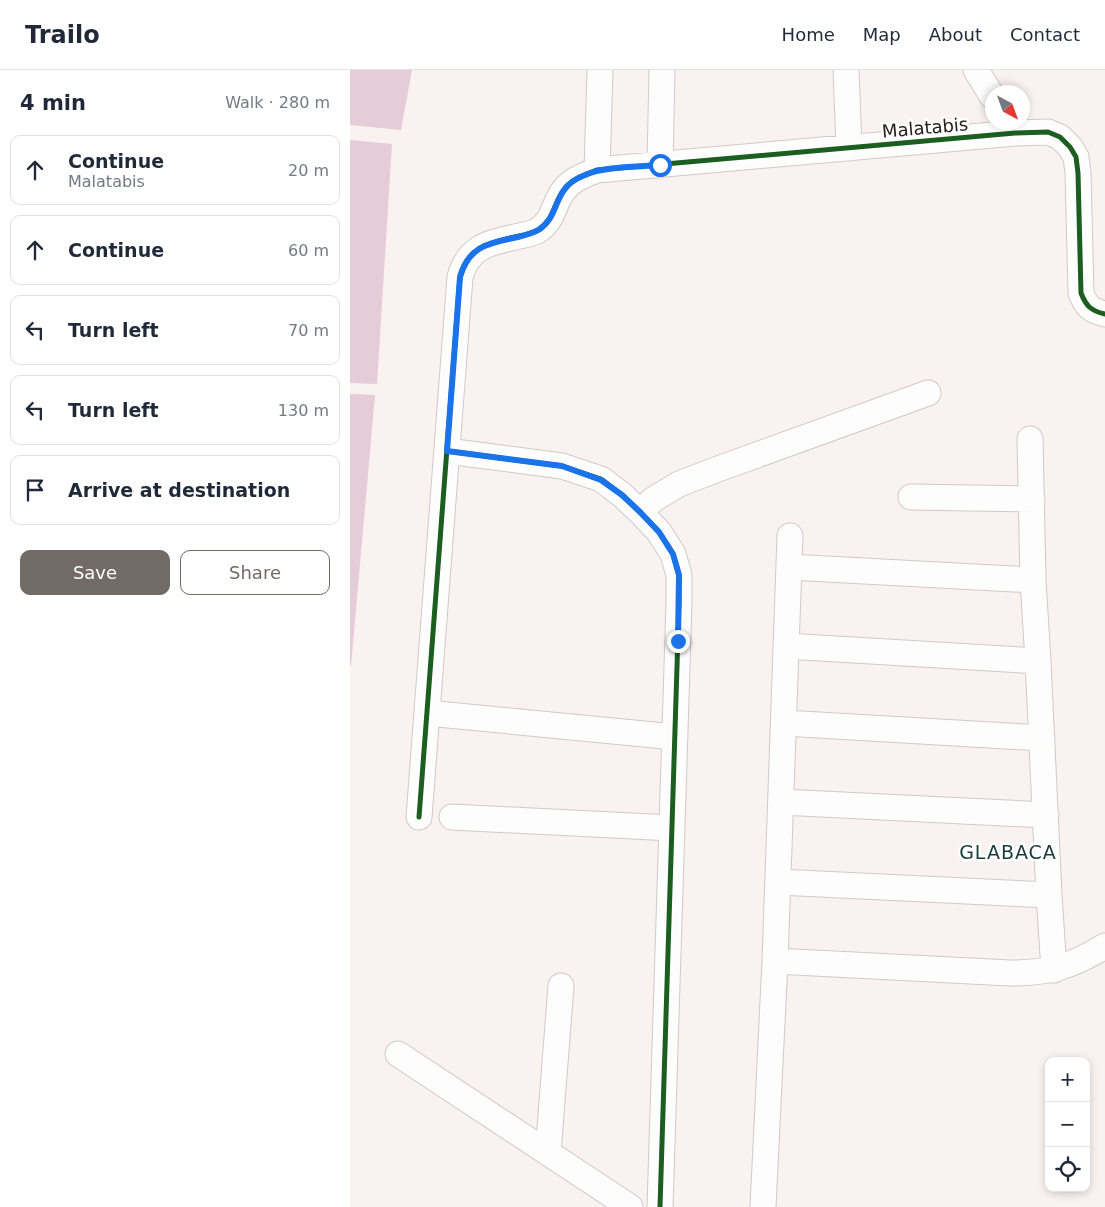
<!DOCTYPE html>
<html lang="en">
<head>
<meta charset="utf-8">
<style>
  body { margin:0; font-family:"DejaVu Sans",sans-serif; background:#f6f6f7; color:#1f2937 }
  .controls { position:absolute; right:15px; bottom:15px; display:grid; overflow:hidden; border-radius:10px; box-shadow:0 2px 8px #0003 }
  .controls button { width:45px; height:45px; display:grid; place-items:center; padding:0; border:0; border-bottom:1px solid #e0e1e3; background:#fff; color:#1f2937; font:25px sans-serif }
  .compass { position:absolute; left:635px; top:15px; width:45px; height:45px; border-radius:50%; background:#fff; box-shadow:0 2px 8px #0003; rotate:139deg }
  .stop { position:absolute; width:15px; height:15px; margin:-11px; border:4px solid #1a73e8; border-radius:50%; background:#fff }
  .stop.end { background:#1a73e8; border-color:#fff; box-shadow:0 1px 5px #0008 }
  .list { margin:0; padding:0; list-style:none }
  h2 { display:flex; justify-content:space-between; align-items:center; height:65px; margin:0; padding:0 20px; font-size:21px }
  h2 small { font-size:16px; font-weight:400; color:#747a83 }
  .list li { display:grid; grid-template-columns:32px 1fr auto; gap:15px; align-items:center; box-sizing:border-box; height:70px; margin:0 10px 10px; padding:0 10px; border:1px solid #e0e1e3; border-radius:10px }
  .list b { display:block; font-size:19px; white-space:nowrap }
  .list p { margin:0; font-size:16px; white-space:nowrap; color:#747a83 }
  .list em { font-size:16px; font-style:normal; color:#747a83 }
  .actions { display:flex; gap:10px; padding:15px 20px }
  .actions a { flex:1; padding:11px 0; border:1px solid #726a67; border-radius:10px; text-align:center; font-size:18px; color:#726a67 }
  .actions .main { background:#726a67; color:#fff }
  .icon { flex:none; width:28px; height:28px; fill:none; stroke:currentColor; stroke-width:2; stroke-linecap:round; stroke-linejoin:round }
  .map { position:relative; flex:none; width:755px; height:1137px; overflow:hidden }
  header { display:flex; align-items:center; gap:30px; box-sizing:border-box; height:70px; padding:0 25px; background:#fff; border-bottom:1px solid #e0e1e3 }
  header strong { font-size:24px }
  nav { display:flex; gap:28px; margin-inline-start:auto; font-size:18px }
  main { display:flex }
  aside { flex:1; background:#fff }
  .map>svg:first-child { display:block }
  .water { fill:#e6ccd9 }
  .lines { fill:none; stroke-linecap:round; stroke-linejoin:round }
  .minor-casing { stroke:#d1c9c7; stroke-width:27 }
  .minor { stroke:#fefdfd; stroke-width:25 }
  .cycleway-casing { stroke:#fff; stroke-width:8 }
  .cycleway { stroke:#1b5e20; stroke-width:5 }
  .route { stroke:#1a73e8; stroke-width:6 }
  .labels { text-anchor:middle; stroke-width:5; stroke-linejoin:round; paint-order:stroke }
  .street-label { font-size:18px; fill:#29201d; stroke:#fff }
  .neighbourhood-label { font-size:19px; letter-spacing:1px; fill:#1a3c38; stroke:#fff }
</style>
</head>
<body>
<header>
<strong>Trailo</strong>
<nav><a>Home</a><a>Map</a><a>About</a><a>Contact</a></nav>
</header>
<main>
<aside>
<h2>4 min<small>Walk · 280 m</small></h2>
<ul class="list">
<li><svg class="icon" aria-label="ahead" viewBox="0 0 24 24"><path d="M12 20V5M6 11l6-6 6 6"/></svg><div><b>Continue</b><p>Malatabis</p></div><em>20 m</em></li>
<li><svg class="icon" aria-label="ahead" viewBox="0 0 24 24"><path d="M12 20V5M6 11l6-6 6 6"/></svg><div><b>Continue</b></div><em>60 m</em></li>
<li><svg class="icon" aria-label="left" viewBox="0 0 24 24"><path d="M17 20v-9H6M10 6l-5 5 5 5"/></svg><div><b>Turn left</b></div><em>70 m</em></li>
<li><svg class="icon" aria-label="left" viewBox="0 0 24 24"><path d="M17 20v-9H6M10 6l-5 5 5 5"/></svg><div><b>Turn left</b></div><em>130 m</em></li>
<li><svg class="icon" aria-label="arrive" viewBox="0 0 24 24"><path d="M6 21V4h12l-3 4 3 4H6"/></svg><div><b>Arrive at destination</b></div></li>
</ul>
<div class="actions"><a class="main">Save</a><a>Share</a></div>
</aside>
<div class="map">
<svg width="755" height="1137" viewBox="0 0 755 1137">
  <rect width="100%" height="100%" fill="#faf2f0"/>
  <path class="water" d="M0,0h62l-11,60 -51,-5z
    M0,70l42,4 -15,240 -27,-1z
    M0,324l25,1 -24,271 -1,-1z"/>
  <g class="lines">
    <defs>
      <path id="minor" d="M496,0l3,78
        M626,0l16,26
        M310,95l2,-95
        M247,100l3,-100
        M680,369l3,141 5,81 11,234 5,75
        M97,381l115,15 39,13 21,16 18,17 19,20 14,22 6,21v28l-19,604
        M561,427l121,2
        M290,442l14,-13 25,-15 39,-15 210,-76
        M439,497l244,13
        M436,576l252,15
        M77,643l248,24
        M434,653l258,15
        M431,732l265,13
        M69,747l41,-540c9,-32 30,-34 59,-41 6,-1 12,-2 18,-5 18,-11 16,-28 27,-41 8,-11 21,-15 33,-20l418,-37 33,-1 12,5 10,10 6,10 2,16 3,120c5,13 10,18 24,21
        M102,747l220,11
        M428,812l271,13
        M425,891l235,12c39,0 61,-6 95,-27
        M48,984l232,153
        M198,1083l13,-167
        M413,1137l12,-246 15,-425"/>
    </defs>
    <use href="#minor" class="minor-casing"/>
    <use href="#minor" class="minor"/>
    <defs>
      <path id="cycleway" d="M97,381l115,15 39,13 21,16 18,17 19,20 14,22 6,21v28l-19,604
        M69,747l41,-540c9,-32 30,-34 59,-41 6,-1 12,-2 18,-5 18,-11 16,-28 27,-41 8,-11 21,-15 33,-20l418,-37 33,-1 12,5 10,10 6,10 2,16 3,120c5,13 10,18 24,21"/>
    </defs>
    <use href="#cycleway" class="cycleway-casing"/>
    <use href="#cycleway" class="cycleway"/>
  </g>
  <g class="lines">
    <path class="route" d="M310,95c-21,2 -56,1 -75,10 -8,3 -17,9 -21,15 -10,14 -9,28 -24,39 -7,4 -14,6 -22,8 -28,6 -49,8 -58,40l-13,174 115,15 39,14 21,15 18,17 19,20 14,22 6,21 -1,66"/>
  </g>
  <g class="labels">
    <g class="street-label">
      <text transform="translate(575 58) rotate(-5)" y="6">Malatabis</text>
    </g>
    <g class="neighbourhood-label">
      <text x="658" y="789">GLABACA</text>
    </g>
  </g>
</svg>
<div class="controls">
<button>+</button>
<button>−</button>
<button><svg class="icon" aria-label="locate" viewBox="0 0 24 24"><circle cx="12" cy="12" r="6"/><path d="M12 2v4M12 18v4M2 12h4M18 12h4"/></svg></button>
</div>
<svg class="compass" viewBox="-18 -18 36 36"><path d="M0-13l5 13h-10z" fill="#e53935"/><path d="M0 13l5-13h-10z" fill="#747a83"/></svg>
<div class="stop" style="left:310px;top:95px"></div>
<div class="stop end" style="left:328px;top:571px"></div>
</div>
</main>
</body>
</html>
